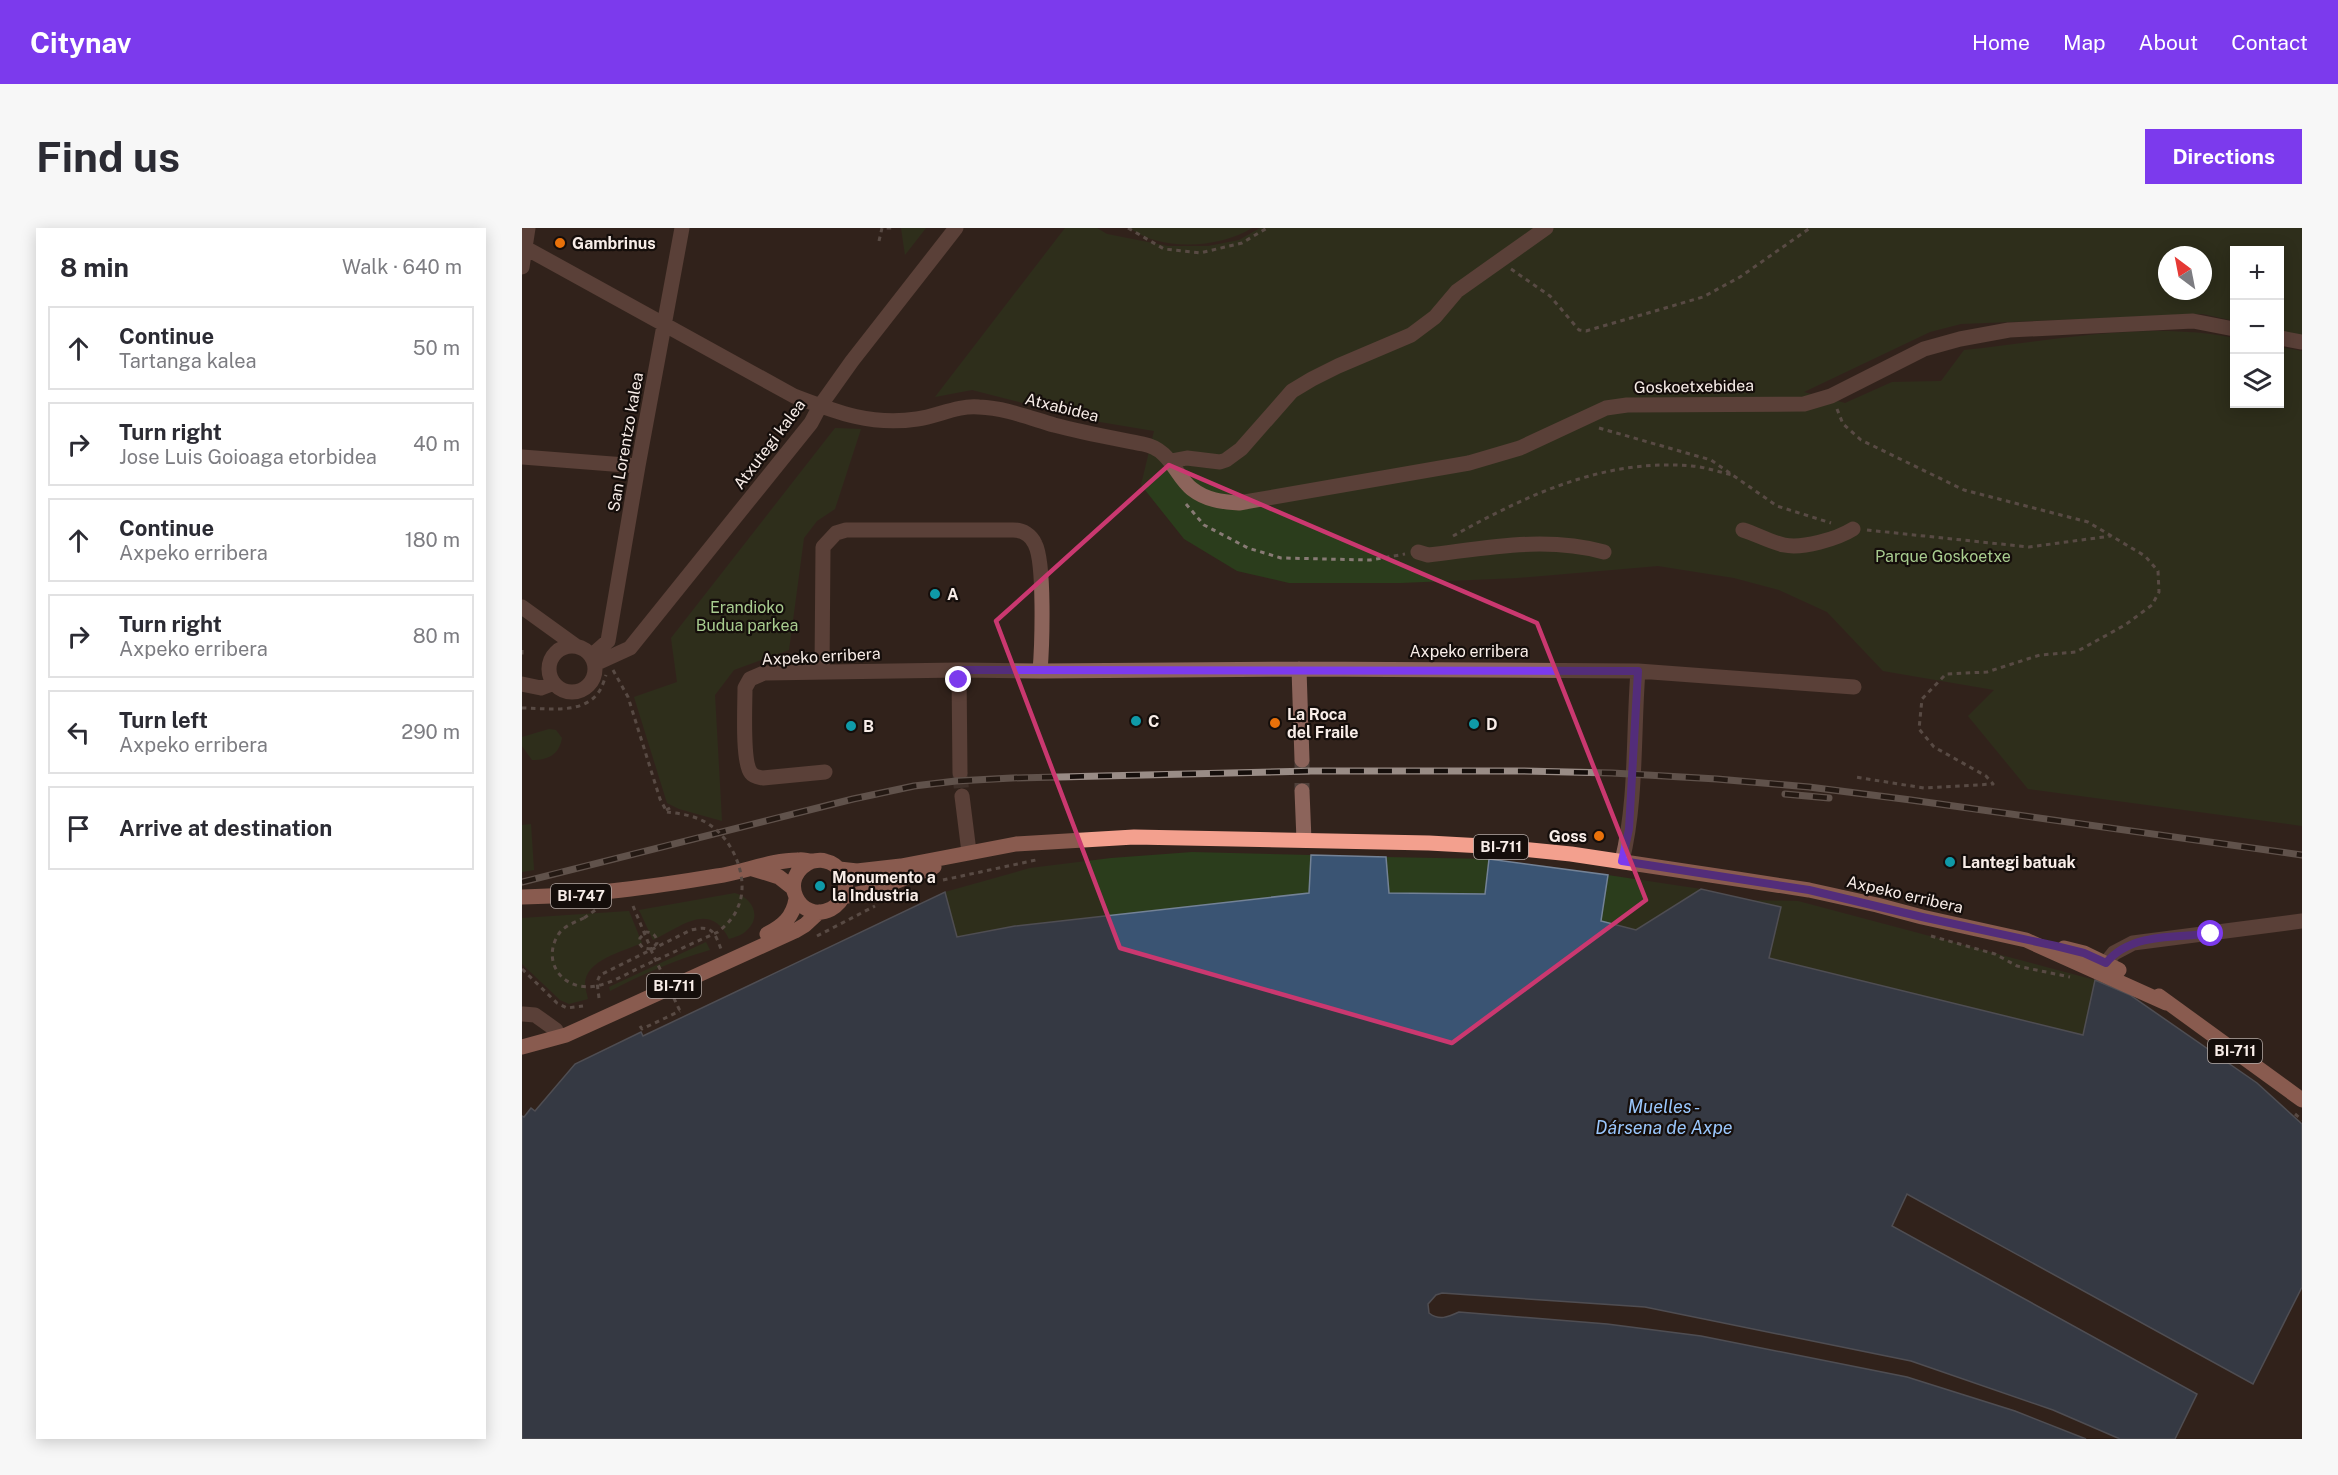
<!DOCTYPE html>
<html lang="en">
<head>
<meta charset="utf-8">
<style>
  body { margin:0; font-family:"Public Sans",sans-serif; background:#f7f7f7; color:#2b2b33 }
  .controls { position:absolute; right:18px; top:18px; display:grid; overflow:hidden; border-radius:0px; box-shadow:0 3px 15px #0003 }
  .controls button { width:54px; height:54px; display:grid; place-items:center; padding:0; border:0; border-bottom:2px solid #e1e1e2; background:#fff; color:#2b2b33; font:30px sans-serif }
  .compass { position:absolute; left:1636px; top:18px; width:54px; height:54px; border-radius:50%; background:#fff; box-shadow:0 3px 15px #0003; rotate:328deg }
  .stop { position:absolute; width:18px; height:18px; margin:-14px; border:4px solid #7c3aed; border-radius:50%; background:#fff }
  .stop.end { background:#7c3aed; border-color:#fff; box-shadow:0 2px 6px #0008 }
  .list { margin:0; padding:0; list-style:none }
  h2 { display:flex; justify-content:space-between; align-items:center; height:78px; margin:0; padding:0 24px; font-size:26px }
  h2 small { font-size:20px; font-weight:400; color:#7c7c81 }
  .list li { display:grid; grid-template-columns:39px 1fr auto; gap:18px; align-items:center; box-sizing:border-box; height:84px; margin:0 12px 12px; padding:0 12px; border:2px solid #e1e1e2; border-radius:0px }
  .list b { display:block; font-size:22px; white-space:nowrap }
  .list p { margin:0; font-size:20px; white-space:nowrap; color:#7c7c81 }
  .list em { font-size:20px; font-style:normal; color:#7c7c81 }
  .icon { flex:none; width:33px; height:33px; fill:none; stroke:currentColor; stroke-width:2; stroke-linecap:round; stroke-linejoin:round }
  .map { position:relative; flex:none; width:1780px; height:1211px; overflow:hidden; border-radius:0px }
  header { display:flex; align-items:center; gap:36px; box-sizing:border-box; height:84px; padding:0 30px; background:#7c3aed; color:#fff }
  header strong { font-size:28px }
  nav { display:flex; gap:33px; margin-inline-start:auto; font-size:21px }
  .intro { display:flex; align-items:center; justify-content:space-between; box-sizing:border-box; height:144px; padding:0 36px }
  h1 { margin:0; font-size:42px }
  .button { padding:15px 27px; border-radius:0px; background:#7c3aed; color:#fff; font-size:21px; font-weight:700 }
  main { display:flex; gap:36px; padding:0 36px }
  aside { flex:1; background:#fff; border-radius:0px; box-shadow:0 3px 15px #0003 }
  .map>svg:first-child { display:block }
  .green { fill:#2b3d1c; fill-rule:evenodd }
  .water { fill:#3a5473; stroke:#738296; stroke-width:1.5 }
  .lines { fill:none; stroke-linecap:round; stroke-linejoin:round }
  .minor-tunnel { stroke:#50413b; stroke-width:15; stroke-dasharray:15 8; stroke-linecap:butt }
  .path { stroke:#887b75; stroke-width:3; stroke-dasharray:4.5 4.5; stroke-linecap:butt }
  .minor { stroke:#8c645b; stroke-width:15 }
  .major { stroke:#f3a08e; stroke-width:15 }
  .rail-casing { stroke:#998c86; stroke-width:7 }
  .rail { stroke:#150e0b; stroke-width:4.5; stroke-dasharray:14; stroke-linecap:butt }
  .path-bridge { stroke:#887b75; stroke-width:3; stroke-dasharray:4.5 4.5; stroke-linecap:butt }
  .route { stroke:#7c3aed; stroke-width:8 }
  .marked { fill:none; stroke:#ca3870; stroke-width:4.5; stroke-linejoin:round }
  .food-dot { fill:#e8710a; stroke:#150e0b; stroke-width:2 }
  .culture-dot { fill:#0f9aa8; stroke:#150e0b; stroke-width:2 }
  .labels { text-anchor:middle; stroke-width:4.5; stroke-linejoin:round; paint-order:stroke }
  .shield { fill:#150e0b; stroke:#b4aaa6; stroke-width:1.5 }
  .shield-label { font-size:15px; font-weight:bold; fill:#f8ede8 }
  .poi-label { font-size:16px; font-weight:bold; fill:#f8ede8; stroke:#150e0b; text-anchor:start }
  .street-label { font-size:16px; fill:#f8ede8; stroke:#150e0b }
  .park-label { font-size:16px; fill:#a8cc8f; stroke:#150e0b }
  .water-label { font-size:18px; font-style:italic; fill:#9ac7fd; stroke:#150e0b }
</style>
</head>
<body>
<header>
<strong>Citynav</strong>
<nav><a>Home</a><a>Map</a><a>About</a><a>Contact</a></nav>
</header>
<div class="intro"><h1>Find us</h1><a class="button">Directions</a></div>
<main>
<aside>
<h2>8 min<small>Walk · 640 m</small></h2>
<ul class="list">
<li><svg class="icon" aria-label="ahead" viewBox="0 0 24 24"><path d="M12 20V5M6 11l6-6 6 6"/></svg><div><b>Continue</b><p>Tartanga kalea</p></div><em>50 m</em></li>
<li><svg class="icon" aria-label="right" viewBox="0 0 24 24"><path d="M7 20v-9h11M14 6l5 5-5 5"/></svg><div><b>Turn right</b><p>Jose Luis Goioaga etorbidea</p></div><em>40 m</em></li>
<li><svg class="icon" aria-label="ahead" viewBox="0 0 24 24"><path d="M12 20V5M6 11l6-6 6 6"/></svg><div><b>Continue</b><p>Axpeko erribera</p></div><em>180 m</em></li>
<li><svg class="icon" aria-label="right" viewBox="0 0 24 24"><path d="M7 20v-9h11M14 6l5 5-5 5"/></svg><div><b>Turn right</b><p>Axpeko erribera</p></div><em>80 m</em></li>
<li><svg class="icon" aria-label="left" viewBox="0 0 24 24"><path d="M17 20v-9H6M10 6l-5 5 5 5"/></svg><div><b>Turn left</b><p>Axpeko erribera</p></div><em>290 m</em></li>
<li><svg class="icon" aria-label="arrive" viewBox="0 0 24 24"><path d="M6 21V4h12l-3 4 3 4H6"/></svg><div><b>Arrive at destination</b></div></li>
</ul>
</aside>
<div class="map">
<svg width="1780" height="1211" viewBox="0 0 1780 1211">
  <rect width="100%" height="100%" fill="#32231c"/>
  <path class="green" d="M379,0h25l-21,27z
    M543,0h32l10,6 61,12h40l31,-6 21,-12h1042v109l-22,-5v-82h-46v71l-31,-7 -242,10 -31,8 -126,60 41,11 47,-21 49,-1 23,-31c87,-9 184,-30 270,-12v66h46v-57l22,4v475l-274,-37 -60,-73 26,-26 -111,-19 -56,-59 -48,-22 -45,-12 -76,-12 -141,12 -116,5h-112l-52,-12 -53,-32 -43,-54 13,-54 -60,-10 -122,-31 -37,7zM1645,27h36v36h-36z
    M608,0h122c-32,20 -91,24 -122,0z
    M313,200l26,1 -26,80 -18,12 -13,17 -15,112 -55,20 -19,25 7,126 -43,-12 -12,-6 -33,-106 43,-15 -6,-44z
    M27,501l7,1 6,8c-3,17 -14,22 -30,22l-10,-14v-9z
    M9,596l3,46 -12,2v-47z
    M670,624l119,3 -1,38 -295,33 -58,11 -12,-45 85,-24 81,-10z
    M864,629l103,2 -4,35 -96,-1z
    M1086,647l93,14 -65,41 -35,-9z
    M213,665c17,5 27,23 12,37 -4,5 -12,7 -18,9 -19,-39 -48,-12 -76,1l-14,-30z
    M1225,672l51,1 297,79 -11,55 -316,-77 13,-51z
    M107,683l13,32c-18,8 -57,17 -57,41 0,5 2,10 3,15l-19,5 -9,-4 -38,-36v-46z
    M184,714l4,8c-36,10 -67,24 -100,41l-1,-4z"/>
  <path class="water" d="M789,627l75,2 3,36 96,1 4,-35 119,16 -7,46 35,9 65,-41 80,18 -12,51 314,77 12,-55 35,15 127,88 45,41v163l-49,97 -346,-190 -15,32 305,168 -22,45h-55l-67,-29 -142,-49 -266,-54 -203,-14 -6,2 -8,9 1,9c10,8 19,4 30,-1l148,12 94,12 206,41 108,34 71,28h-1564v-323l2,1 7,-9 4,3 40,-47 66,-32 2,4 302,-144 12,45 58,-11 294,-33z"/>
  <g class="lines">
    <path class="minor-tunnel" d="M780,532v31
      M438,545l2,23"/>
    <path class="path" d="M606,0l36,21 36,4 42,-10 25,-15
      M357,13l3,-13h12
      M989,41l39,27 29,34 7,1 117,-34 37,-20 70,-49
      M1315,181l6,15 18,16 103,50 124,32 57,34 13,15 1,21 -7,13 -27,20 -49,27 -36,3 -53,17 -41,2 -24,25 -3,30 15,18 52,29 7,8 -69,4 -69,-11
      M1077,200l112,32 66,46 54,17
      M664,276l18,21 44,23 33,10 89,2 35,-6
      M1345,302l162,17 82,-11
      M931,308c74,-41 152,-78 239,-70 13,1 27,6 40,9
      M0,422v5
      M91,442l15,27 32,102 7,13
      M0,480c24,0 60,7 76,-15 4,-5 6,-12 8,-18
      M144,582l8,-4
      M421,652l93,-20
      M111,678l18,43
      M62,690l13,-9
      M295,708l58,-30
      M1409,708l64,18 22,12 53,11
      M0,741l35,34 10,5 16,-2
      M77,770l-2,-16 3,-7 91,-45c21,-5 23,1 30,19
      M118,798l2,3 38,-18
      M1773,886l7,6"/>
    <path class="minor" d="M0,18l272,150c42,16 77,30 123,23 21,-3 41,-14 62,-12 26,1 51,11 75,18 30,8 59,13 89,19 28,5 32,32 49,45 14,11 30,13 47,14l230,-40 51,-15 86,-40 21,-3 177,-1 27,-8 93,-47 36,-10 49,-9 184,-9 41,8
      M0,39l6,-39
      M1758,110l22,4
      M0,229l116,9
      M649,233l16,-3 33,4 6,-2 15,-11 51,-58 20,-12 26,-13 73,-31 24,-18 22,-26 89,-63
      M1221,302c13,4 27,12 41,15 18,4 53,-6 69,-16
      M896,324l10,3c60,-7 117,-19 176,-3
      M0,379l54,39
      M27 441a23 23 0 1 1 46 0a23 23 0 1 1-46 0Z
      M69,428l17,-15 30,-175 44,-238
      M73,436l35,-16 181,-225 9,-17 32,-45 104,-133
      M777,441l3,91
      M437,442l1,103
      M300,443l1,-124 13,-14 10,-3h167c10,0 18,5 22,14 10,19 7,103 5,127
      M1116,443l216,16
      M0,456l19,4 13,-5
      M303,544l-62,6c-5,-1 -9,-1 -12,-5 -9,-11 -6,-68 -6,-85l5,-9 14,-6 195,-3 81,1 259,-2 339,2c-5,63 -1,129 -16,190
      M780,563l2,49
      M440,568l7,56
      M1584,735l8,-10 19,-10 169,-22
      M1,786l12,1 21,15"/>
    <path class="major" d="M231,641l26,8 14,11
      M317,641l18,2 44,-5 115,-22 118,-7 295,6 72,4 70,7 166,25 72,11 68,15 45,12 104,23 140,63
      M0,669c66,-1 130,-10 195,-21 27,-4 54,-16 81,-16 5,-1 9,1 14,1 4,0 8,-2 13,0 14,3 23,17 20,31 -2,7 -8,14 -14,17 -31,16 -56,-32 -19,-48
      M321,669l28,-6 63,-24
      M245,706c16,-8 26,-17 29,-35
      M1542,720l20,5 35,17
      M1637,768l143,104
      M0,819l44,-12 20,-9 209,-95 10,-6 14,-13"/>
    <defs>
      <path id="rail" d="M1263,566l44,4
        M0,654l331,-83 61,-13 42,-5 56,-3 299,-7h210l91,2 105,6 92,8 102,13 391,55"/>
    </defs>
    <use href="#rail" class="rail-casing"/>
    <use href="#rail" class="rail"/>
    <path class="path-bridge" d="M62,690c-8,4 -21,8 -26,17 -17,28 6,57 38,51 16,-3 32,-13 47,-20 25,-11 50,-23 75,-34 8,-7 16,-14 20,-25 12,-27 -4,-66 -28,-82 -13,-9 -27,-11 -43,-13
      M129,721l-8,-1 -4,-5 1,-5 6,-6c7,0 11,4 11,11l-6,7 29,61"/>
  </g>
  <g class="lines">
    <path class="route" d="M437,452v-10l679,1 -9,158 -7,32 187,29 113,27 134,29 28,7 22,10c24,-30 70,-26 105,-29"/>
  </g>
  <path d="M0 0H1780V1211H0ZM647,237l368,158 109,277 -194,143 -332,-95 -124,-327z" fill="#32231c" fill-opacity=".55" fill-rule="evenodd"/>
  <path class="marked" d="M647,237l368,158 109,277 -194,143 -332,-95 -124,-327z"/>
  <g class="food-dot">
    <circle cx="38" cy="15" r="6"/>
    <circle cx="753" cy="495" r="6"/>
    <circle cx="1077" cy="608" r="6"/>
  </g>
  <g class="culture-dot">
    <circle cx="413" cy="366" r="6"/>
    <circle cx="614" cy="493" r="6"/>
    <circle cx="952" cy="496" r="6"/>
    <circle cx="329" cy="498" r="6"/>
    <circle cx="1428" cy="634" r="6"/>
    <circle cx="298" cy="658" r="6"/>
  </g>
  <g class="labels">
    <g class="shield">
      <rect x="952" y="607" width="54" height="24" rx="4.5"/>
      <rect x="29" y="656" width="60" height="24" rx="4.5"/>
      <rect x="125" y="746" width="54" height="24" rx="4.5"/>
      <rect x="1686" y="811" width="54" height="24" rx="4.5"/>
    </g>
    <g class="shield-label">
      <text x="979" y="624">BI-711</text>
      <text x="59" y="673">BI-747</text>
      <text x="152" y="763">BI-711</text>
      <text x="1713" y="828">BI-711</text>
    </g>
    <g class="poi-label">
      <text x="50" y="21">Gambrinus</text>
      <text x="425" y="372">A</text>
      <text x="765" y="492">La Roca<tspan x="765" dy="18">del Fraile</tspan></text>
      <text x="626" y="499">C</text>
      <text x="964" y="502">D</text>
      <text x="341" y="504">B</text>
      <text x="1065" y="614" text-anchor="end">Goss</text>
      <text x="1440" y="640">Lantegi batuak</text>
      <text x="310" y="655">Monumento a<tspan x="310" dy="18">la Industria</tspan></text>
    </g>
    <g class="street-label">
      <text transform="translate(1172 158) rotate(-1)" y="6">Goskoetxebidea</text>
      <text transform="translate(540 179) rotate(14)" y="6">Atxabidea</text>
      <text transform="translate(103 214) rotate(-80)" y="6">San Lorentzo kalea</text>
      <text transform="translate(247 216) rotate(-53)" y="6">Atxutegi kalea</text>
      <text x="947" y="429">Axpeko erribera</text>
      <text transform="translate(299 428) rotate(-3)" y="6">Axpeko erribera</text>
      <text transform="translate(1383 666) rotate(13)" y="6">Axpeko erribera</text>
    </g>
    <g class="park-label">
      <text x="1421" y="334">Parque Goskoetxe</text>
      <text x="225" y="385">Erandioko<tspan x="225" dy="18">Budua parkea</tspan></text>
    </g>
    <g class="water-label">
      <text x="1142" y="885">Muelles -<tspan x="1142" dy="21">Dársena de Axpe</tspan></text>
    </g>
  </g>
</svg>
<div class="controls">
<button>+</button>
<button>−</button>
<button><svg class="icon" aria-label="layers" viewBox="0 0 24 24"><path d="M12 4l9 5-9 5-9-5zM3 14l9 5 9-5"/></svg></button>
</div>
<svg class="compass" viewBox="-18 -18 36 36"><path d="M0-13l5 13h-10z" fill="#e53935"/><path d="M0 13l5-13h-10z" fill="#7c7c81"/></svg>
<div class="stop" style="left:1689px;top:706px"></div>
<div class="stop end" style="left:437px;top:452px"></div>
</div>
</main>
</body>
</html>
